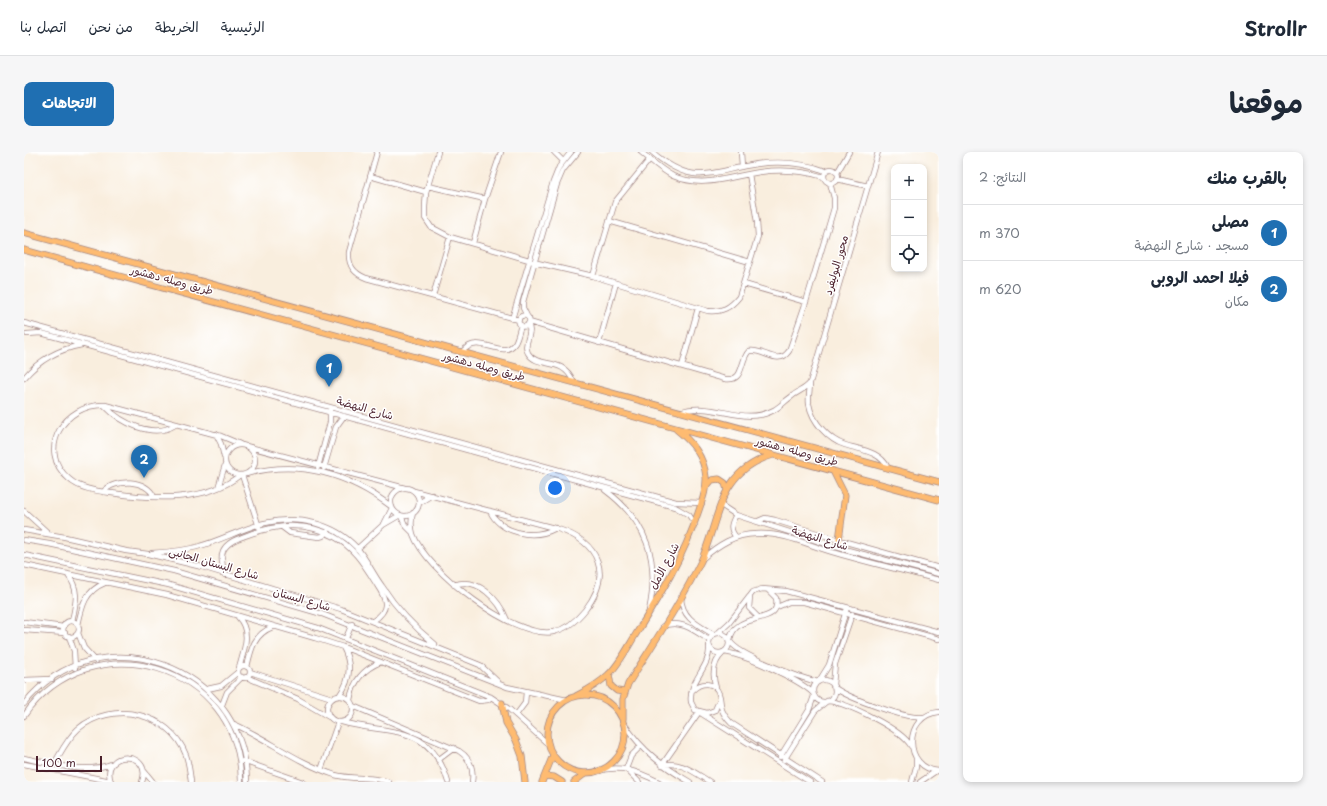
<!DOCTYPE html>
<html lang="ar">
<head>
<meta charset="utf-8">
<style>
  body { margin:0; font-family:"Playpen Sans","Playpen Sans Arabic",sans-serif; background:#f6f6f7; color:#1f2937; direction:rtl }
  .controls { position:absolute; right:12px; top:12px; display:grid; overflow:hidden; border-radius:8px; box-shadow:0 2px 6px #0003 }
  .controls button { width:36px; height:36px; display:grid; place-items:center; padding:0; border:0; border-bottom:1px solid #e0e1e3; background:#fff; color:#1f2937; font:20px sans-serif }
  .scale { position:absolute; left:12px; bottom:10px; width:66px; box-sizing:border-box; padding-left:4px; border:2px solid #4a1f2b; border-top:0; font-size:11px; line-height:14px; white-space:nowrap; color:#4a1f2b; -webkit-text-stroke:3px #fff; paint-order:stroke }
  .you { position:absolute; left:531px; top:336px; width:14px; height:14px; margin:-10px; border:3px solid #fff; border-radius:50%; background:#1a73e8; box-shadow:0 0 0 6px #1a73e833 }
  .badge { display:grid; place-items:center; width:26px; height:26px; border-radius:50%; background:#1f6fb2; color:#fff; font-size:13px; font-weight:700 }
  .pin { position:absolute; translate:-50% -33px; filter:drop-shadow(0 1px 2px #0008) }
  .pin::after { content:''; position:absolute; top:21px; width:14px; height:12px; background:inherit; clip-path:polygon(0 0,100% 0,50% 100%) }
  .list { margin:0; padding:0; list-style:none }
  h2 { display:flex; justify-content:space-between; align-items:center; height:52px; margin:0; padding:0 16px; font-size:17px }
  h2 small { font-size:13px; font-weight:400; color:#747a83 }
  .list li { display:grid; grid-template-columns:26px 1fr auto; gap:12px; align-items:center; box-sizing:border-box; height:56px; padding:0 16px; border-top:1px solid #e0e1e3 }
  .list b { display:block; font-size:15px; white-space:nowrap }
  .list p { margin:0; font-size:13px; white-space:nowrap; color:#747a83 }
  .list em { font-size:13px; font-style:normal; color:#747a83 }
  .icon { flex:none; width:22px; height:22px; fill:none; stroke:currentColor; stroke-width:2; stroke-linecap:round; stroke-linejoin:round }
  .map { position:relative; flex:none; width:915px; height:630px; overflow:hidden; direction:ltr; border-radius:8px }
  header { display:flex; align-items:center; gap:24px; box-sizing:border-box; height:56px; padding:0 20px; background:#fff; border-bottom:1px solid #e0e1e3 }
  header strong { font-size:19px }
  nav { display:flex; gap:22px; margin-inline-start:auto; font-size:14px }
  .intro { display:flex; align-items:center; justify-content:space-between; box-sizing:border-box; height:96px; padding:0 24px }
  h1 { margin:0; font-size:28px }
  .button { padding:10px 18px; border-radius:8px; background:#1f6fb2; color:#fff; font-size:14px; font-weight:700 }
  main { display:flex; gap:24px; padding:0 24px }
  aside { flex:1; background:#fff; border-radius:8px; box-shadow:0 2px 6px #0003 }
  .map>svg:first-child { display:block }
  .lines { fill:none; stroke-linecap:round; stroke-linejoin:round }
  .minor-casing { stroke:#a28684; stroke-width:6 }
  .major-casing { stroke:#a28684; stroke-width:7 }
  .minor { stroke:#fff; stroke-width:4.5 }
  .major { stroke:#febb71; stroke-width:5.5 }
  .labels { text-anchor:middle; stroke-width:3; stroke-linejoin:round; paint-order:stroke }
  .street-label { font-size:11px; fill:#4a1f2b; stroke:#fff }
</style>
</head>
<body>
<header>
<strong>Strollr</strong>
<nav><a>الرئيسية</a><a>الخريطة</a><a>من نحن</a><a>اتصل بنا</a></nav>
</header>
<div class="intro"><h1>موقعنا</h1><a class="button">الاتجاهات</a></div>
<main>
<aside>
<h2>بالقرب منك<small>النتائج: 2</small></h2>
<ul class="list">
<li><span class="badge">1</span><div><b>مصلى</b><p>مسجد · شارع النهضة</p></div><em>370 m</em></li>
<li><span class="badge">2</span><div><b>فيلا احمد الروبى</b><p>مكان</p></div><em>620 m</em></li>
</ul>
</aside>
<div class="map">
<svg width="915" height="630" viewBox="0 0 915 630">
  <rect width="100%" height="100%" fill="#fff"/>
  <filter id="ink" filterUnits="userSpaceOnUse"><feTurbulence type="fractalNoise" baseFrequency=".025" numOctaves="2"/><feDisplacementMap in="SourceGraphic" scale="8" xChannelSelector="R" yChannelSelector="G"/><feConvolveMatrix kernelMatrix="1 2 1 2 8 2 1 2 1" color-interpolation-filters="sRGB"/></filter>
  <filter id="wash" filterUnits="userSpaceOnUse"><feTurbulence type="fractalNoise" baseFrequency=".012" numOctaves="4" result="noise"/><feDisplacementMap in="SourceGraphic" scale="16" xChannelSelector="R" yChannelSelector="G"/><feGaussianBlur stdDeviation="0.9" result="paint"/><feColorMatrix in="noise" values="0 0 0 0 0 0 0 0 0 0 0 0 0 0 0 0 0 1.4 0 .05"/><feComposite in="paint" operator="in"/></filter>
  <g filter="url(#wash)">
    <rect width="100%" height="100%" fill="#f9eede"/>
  </g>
  <g filter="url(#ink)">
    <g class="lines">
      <defs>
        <path id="minor" d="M353,0l-28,100c-1,13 4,21 17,26l153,42
          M414,0l-12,40 -1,15v11l6,9 19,10 79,23
          M530,0l9,9
          M617,0c11,9 20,18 32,24 31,13 57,0 87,-4 22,-3 44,-1 64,5
          M628,0c42,36 59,19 105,12 23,-3 47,-1 69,7
          M717,0l1,15
          M854,0l-68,231c0,7 -2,14 -1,21 3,18 20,36 36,41 16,5 35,6 43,23
          M800 24a7 7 0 1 1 14 0a7 7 0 1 1-14 0Z
          M813,21l12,-21
          M346,24l56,16
          M813,27l31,7
          M404,34l57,13
          M585,69l141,41
          M449,91l12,-44 16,-47
          M509,110l60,14 115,35c14,1 22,-3 31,-14l19,-61 -1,-14 -8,-48
          M569,124l22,-74 35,-43
          M720,132l62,18
          M409,144l17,-59
          M494.5 169a5.5 5.5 0 1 1 11 0a5.5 5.5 0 1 1-11 0Z
          M503,164l-4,-8v-6l34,-118 6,-14 15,-18
          M488,167l41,-137 6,-15 12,-15
          M505,170l196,57c20,3 14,-18 24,-28 14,-3 29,16 40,0l17,-49 28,-94v-10l-4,-15
          M0,171l652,179 26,1
          M504,172c6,10 -6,19 0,29 9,16 35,3 45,28
          M3,182l14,-1 634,174 14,8 6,9
          M575,191l17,-60
          M439,199c17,-19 40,10 52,-8 3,-5 4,-12 6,-18
          M658,214l16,-58
          M0,226c15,-18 35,-29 58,-33
          M81,254c16,17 48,33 70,19
          M656,260c32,-12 63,15 94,-2 6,-3 11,-9 17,-13 6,-6 14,-7 19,-14
          M192,282l5,10 3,13
          M216,292l-19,-8 -116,-31c-40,-2 -70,45 -36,74 11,10 28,12 42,14 41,6 95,10 129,-18
          M201 308a15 15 0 1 1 30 0a15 15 0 1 1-30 0Z
          M222,294l159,42
          M294,315l12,-45v-12
          M300,316l12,-41 8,-11
          M222,322c53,-15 103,0 146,33
          M218,323l17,52
          M194,336l7,-23
          M367 350a14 14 0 1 1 28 0a14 14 0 1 1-28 0Z
          M581,338c42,31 55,70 44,121
          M79,340c12,-14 44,-13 51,5
          M395,351l13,-8
          M697,353l15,10 100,32 103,27
          M0,359l23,21
          M466,359c11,23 44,29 66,17
          M389,361c-2,7 -2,14 0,21 13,37 101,105 140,98 14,-3 24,-12 32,-22 28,-36 14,-68 -27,-81l-144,-38
          M377,364l4,9 7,7
          M734,369l7,-3 10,2 64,20 100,28
          M360,372l8,-16
          M258,375l8,6 29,4 4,-1 4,-4
          M0,378l41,7 61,14 22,3 54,13 139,42 139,56 18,17
          M712,385c-7,-8 -5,-14 0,-22
          M0,388l25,4 125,27 148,43 185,73 60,13
          M333,397l26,-24 17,-10
          M128,401c16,-1 32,-2 48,-7 22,-6 43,-18 65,-23 33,-8 69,0 92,25 10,12 16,26 25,38 14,22 33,42 53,58
          M0,403l145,30 149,43 173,69 18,12 39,35
          M678,407c16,-14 33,-25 54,-25 28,-2 54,12 80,19 34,10 69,18 103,27
          M0,413l143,30 148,43 28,9 136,54 9,-1 3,-3
          M43,422c13,15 9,29 5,47
          M201,423c-2,-8 -5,-17 -2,-24 4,-9 14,-12 22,-15 28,-11 60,-15 88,0 21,11 32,30 44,49 10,15 13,25 -4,36
          M430,433c24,-9 45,15 53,35
          M657,446c1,20 17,27 32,36
          M753,455l12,-5h15l135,37
          M214,465c14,15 6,33 1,51
          M734,465l-9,-9 1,-12 3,-4 9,-3 24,2 153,41
          M39 477a8 8 0 1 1 16 0a8 8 0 1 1-16 0Z
          M0,470l40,5
          M54,473c4,-19 7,-34 27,-42
          M639,474c18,-7 32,5 46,14
          M0,478l41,3
          M695,480l10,-9 20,-26
          M685 491a10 10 0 1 1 20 0a10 10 0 1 1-20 0Z
          M54,481l6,15 12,13
          M45,484l5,15 1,17
          M322,486l6,-14
          M706,488c5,-31 52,-12 46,-42l-8,-8
          M706,489c7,14 71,37 88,41
          M685,495c2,20 -21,34 -18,55l4,8 12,3 8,-3 4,-9
          M699,500c21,2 75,27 90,41
          M214 520a6 6 0 1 1 12 0a6 6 0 1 1-12 0Z
          M223,515c4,-18 7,-33 26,-40
          M226,520l82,26
          M222,525l52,22 31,18
          M789 539a11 11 0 1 1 22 0a11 11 0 1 1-22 0Z
          M0,528l28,-1
          M795,529l10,-16 17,-54
          M809,533l2,-21 17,-50
          M692,536c-4,-13 -3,-26 7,-35
          M811,536c14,10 73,32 89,29
          M183,537l14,-3 17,-14
          M669,538c8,-8 22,-9 26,4 2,5 1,10 3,16 2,5 5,9 9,13l91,59
          M303 557a13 13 0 1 1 26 0a13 13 0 1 1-26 0Z
          M315,544c12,-16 13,-32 4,-49
          M326,548c3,-19 13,-31 31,-38
          M804,549c20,2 73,28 83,45
          M0,552c74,-93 222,-39 223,78
          M198,553l5,-13 15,-15
          M329,554l106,45c11,7 15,18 13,31
          M915,560c-36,3 -36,57 0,59
          M492,563l9,-12 1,-11
          M0,564c67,-96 217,-52 217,66
          M318,570c46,13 89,0 106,60
          M210,572c35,16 64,39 101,51 17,5 40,1 54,7
          M601,573c17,26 39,42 65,57
          M756,605l29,-47 5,-14
          M0,606c30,6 60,17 90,5
          M414,608l16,-12
          M760,608l31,-49 12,-10
          M219,609l60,21
          M0,612l87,17
          M30,612c7,-12 13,-25 24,-35 34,-29 92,-17 108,26 3,9 4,18 5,27
          M638,613l37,-53 111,70
          M638,613c18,-5 33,8 48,17
          M297,618l17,-48
          M120,619l9,11
          M571,620c25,-8 42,-1 64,10
          M87,630c-12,-33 43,-32 31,0
          M615,630l-13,-13 5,-13 10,-10
          M888,630l4,-15v-9
          M896,630l16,-11"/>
        <path id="major" d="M0,81l915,249
          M0,98l915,250
          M809,319l12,24 -6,45
          M682,335l6,-7 7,-1 6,4 2,7
          M585,522l2,12 6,5 8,1
          M523 582a39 39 0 1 1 78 0a39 39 0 1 1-78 0Z
          M552,544c12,-6 23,-12 33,-22 11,-11 19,-27 27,-40 24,-39 48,-78 62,-121 4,-12 9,-24 8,-36 -2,-21 -14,-35 -30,-48
          M478,551l4,20 10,17 6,16 3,26
          M599,567v-20l5,-15c25,-40 52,-80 73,-123 11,-24 16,-57 30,-77 10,-15 25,-24 42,-29
          M521,624l9,1 8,5
          M518,630l11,-27
          M550,630l12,-9"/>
      </defs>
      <use href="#minor" class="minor-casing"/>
      <use href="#major" class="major-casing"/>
      <use href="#minor" class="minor"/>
      <use href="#major" class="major"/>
    </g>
  </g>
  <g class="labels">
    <g class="street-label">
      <text transform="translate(812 113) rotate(-74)" y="4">محور البوليفرد</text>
      <text transform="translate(148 128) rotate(15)" y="4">طريق وصله دهشور</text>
      <text transform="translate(460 214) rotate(15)" y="4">طريق وصله دهشور</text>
      <text transform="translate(341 256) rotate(16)" y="4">شارع النهضة</text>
      <text transform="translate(773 299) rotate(15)" y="4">طريق وصله دهشور</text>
      <text transform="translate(796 386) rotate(17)" y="4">شارع النهضة</text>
      <text transform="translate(190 411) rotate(16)" y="4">شارع البستان الجانبى</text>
      <text transform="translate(640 414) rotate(-62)" y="4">شارع الأمل</text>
      <text transform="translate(278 447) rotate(16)" y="4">شارع البستان</text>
    </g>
  </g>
</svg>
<div class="controls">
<button>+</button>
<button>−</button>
<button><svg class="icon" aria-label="locate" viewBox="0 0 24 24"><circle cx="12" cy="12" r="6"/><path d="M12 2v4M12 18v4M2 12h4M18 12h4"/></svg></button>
</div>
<div class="scale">100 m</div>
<div class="you"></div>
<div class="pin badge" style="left:305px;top:235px">1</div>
<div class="pin badge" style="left:120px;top:326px">2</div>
</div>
</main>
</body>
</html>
